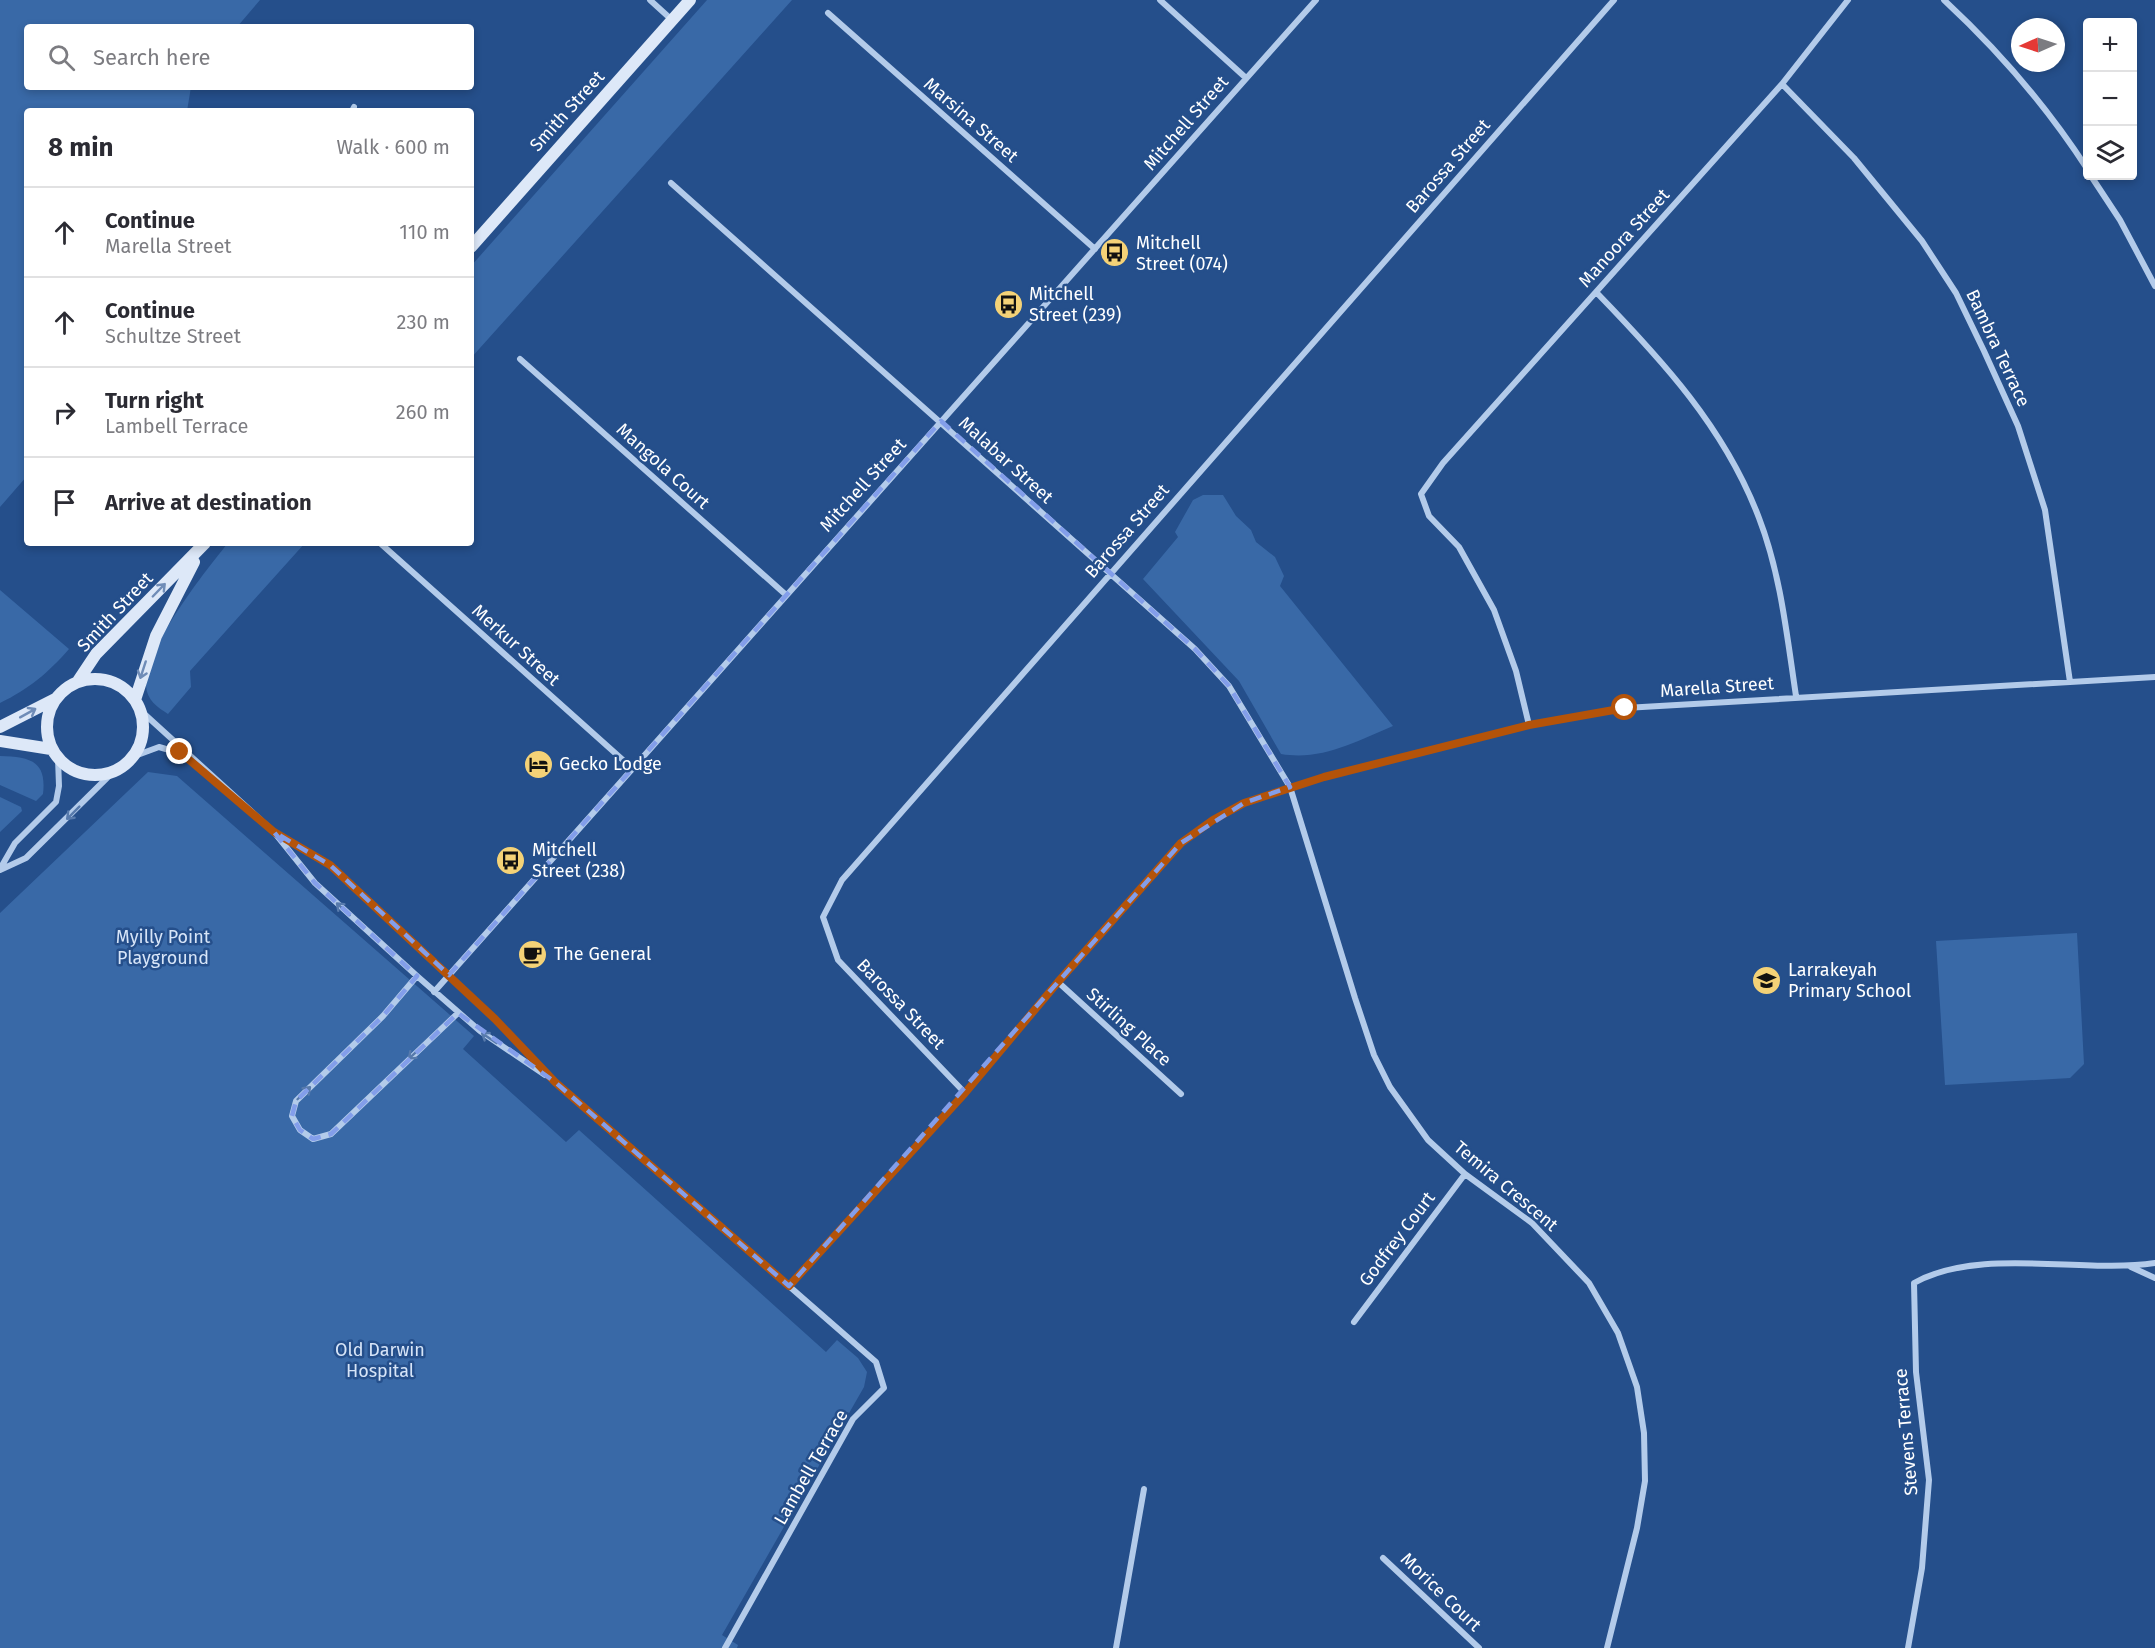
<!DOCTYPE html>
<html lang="en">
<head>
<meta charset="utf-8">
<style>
  body { margin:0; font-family:"Fira Sans",sans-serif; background:#f2f2f3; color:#2b2b33 }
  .controls { position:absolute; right:18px; top:18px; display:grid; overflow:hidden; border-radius:6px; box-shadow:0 3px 9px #0003 }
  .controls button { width:54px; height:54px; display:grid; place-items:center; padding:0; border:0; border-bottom:2px solid #e1e1e2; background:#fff; color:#2b2b33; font:30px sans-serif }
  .compass { position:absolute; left:2011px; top:18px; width:54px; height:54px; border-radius:50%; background:#fff; box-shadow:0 3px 9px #0003; rotate:267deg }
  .stop { position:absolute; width:18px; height:18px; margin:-14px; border:4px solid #b45309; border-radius:50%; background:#fff }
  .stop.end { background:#b45309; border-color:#fff; box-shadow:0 2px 6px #0008 }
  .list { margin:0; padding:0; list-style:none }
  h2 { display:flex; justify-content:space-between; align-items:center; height:78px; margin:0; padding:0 24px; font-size:26px }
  h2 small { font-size:20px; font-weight:400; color:#7c7c81 }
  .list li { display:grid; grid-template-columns:39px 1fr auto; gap:18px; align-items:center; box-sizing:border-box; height:90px; padding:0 24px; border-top:2px solid #e1e1e2 }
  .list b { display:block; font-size:22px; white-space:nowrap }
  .list p { margin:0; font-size:20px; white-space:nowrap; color:#7c7c81 }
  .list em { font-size:20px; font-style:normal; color:#7c7c81 }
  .icon { flex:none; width:33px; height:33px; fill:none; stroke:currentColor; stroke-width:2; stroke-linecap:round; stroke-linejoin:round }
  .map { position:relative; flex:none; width:2155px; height:1648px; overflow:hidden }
  .search { position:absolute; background:#fff; box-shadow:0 3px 9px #0003; left:24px; top:24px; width:450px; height:66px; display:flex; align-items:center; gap:15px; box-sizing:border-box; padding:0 21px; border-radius:6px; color:#7c7c81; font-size:22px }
  .panel { position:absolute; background:#fff; box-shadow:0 3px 9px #0003; left:24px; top:108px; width:450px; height:438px; border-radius:6px }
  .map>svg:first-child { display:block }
  .green { fill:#3969a7 }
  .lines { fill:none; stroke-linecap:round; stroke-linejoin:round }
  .street { stroke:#b3cbea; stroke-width:6 }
  .secondary { stroke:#dde8f8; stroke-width:12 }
  .oneway { stroke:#6f8cb7 }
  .oneway2 { stroke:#577aac }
  .route { stroke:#b45309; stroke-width:8 }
  .marked { fill:none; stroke:#839eea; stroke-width:4.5; stroke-dasharray:12 8; stroke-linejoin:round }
  .labels { text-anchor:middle; stroke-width:5; stroke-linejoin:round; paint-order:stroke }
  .street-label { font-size:18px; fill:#fff; stroke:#254f8b }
  .poi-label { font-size:18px; fill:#fff; stroke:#254f8b; text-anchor:start }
  .park-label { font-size:18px; fill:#d7e5f8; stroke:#254f8b }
</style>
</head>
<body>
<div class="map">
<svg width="2155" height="1648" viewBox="0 0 2155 1648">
  <rect width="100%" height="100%" fill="#254f8b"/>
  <path class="green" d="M0,0h260l-23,27h-210v60h164l-4,24h-160v365l-27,31z
    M707,0h85l-321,358v-92z
    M1203,495h20l13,21 15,14 5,12 19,15 9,19 -4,10 113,140c-36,15 -71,35 -112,28l-42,-73 -96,-102 35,-42 -3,-5 18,-32z
    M228,543h77l-115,128 1,16 -23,27c-11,-7 -21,-14 -22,-28 -4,-35 60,-116 82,-143z
    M0,590l69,59c-21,24 -40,40 -69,54z
    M0,756c29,1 47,4 43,38l-7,7 -36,-16z
    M148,772l29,4 297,260 -11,13 103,93 13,-12 247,222 11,-12 21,18 9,14 -3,15 -142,248 16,10 -1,3h-737v-735z
    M0,797l21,10 1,4 -22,21z
    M2077,933l7,131 -14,14 -125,7 -9,-144z"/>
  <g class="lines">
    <path class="street" d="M650,0l22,20
      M1160,0l86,78
      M1944,0c54,50 104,108 144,170
      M828,13l267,236
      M1782,84l72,74 68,83 34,52 28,58 34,75 27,84 25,172
      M352,111l2,-4
      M2091,176l29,44 35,66
      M671,183l524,466 34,37 61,101 65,211 19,57 16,32 38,53 37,34 67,49 57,60 29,50 19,54 7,46 1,48 -8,47 -30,120
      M1596,292c66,68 129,136 163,226 22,57 28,119 37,178
      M520,359l265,235
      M380,543l253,226
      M140,710l134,122 41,51 102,93 63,55 65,44
      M1529,725l-13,-54 -22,-61 -35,-63 -30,-31 -8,-22 22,-31 339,-379 66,-84
      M132,757l27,-10 24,7
      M274,832l56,33 165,154 60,63 321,280 8,26 -31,31 -128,229
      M0,869l15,-26 41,-41 3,-16 -1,-28
      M0,870l26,-12 88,-87
      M417,976l-34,40 -87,85 -4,15 8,14 13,9 18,-5 127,-121
      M1058,982l123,112
      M434,992l882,-992
      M965,1093l-127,-133 -15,-43 19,-37 772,-880
      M2131,1267l24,11
      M789,1286l176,-193 93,-111 123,-139 32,-23 31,-17 80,-26 205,-52 96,-17 530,-31
      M1354,1322l111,-148
      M1383,1558l96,90
      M1116,1648l28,-159
      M1908,1648l14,-80 7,-88 -13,-108 -2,-89c66,-37 168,-9 241,-20"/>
    <path class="secondary" d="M471,247l219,-247
      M47 727a48 48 0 1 1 96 0a48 48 0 1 1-96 0Z
      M78,681l18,-27 109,-111
      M135,700l21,-64 38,-74
      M0,727l55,-28
      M0,741l51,8"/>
  </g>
  <defs><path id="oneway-shaft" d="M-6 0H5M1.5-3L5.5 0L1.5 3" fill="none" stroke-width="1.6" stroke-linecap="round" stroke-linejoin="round" transform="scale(1.5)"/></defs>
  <g class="oneway">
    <use href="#oneway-shaft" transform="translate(159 590) rotate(-46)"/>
    <use href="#oneway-shaft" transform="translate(143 670) rotate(108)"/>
    <use href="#oneway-shaft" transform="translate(28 713) rotate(-29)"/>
  </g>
  <g class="oneway2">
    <use href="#oneway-shaft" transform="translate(73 813) rotate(135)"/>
    <use href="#oneway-shaft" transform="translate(343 909) rotate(-137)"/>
    <use href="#oneway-shaft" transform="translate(489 1038) rotate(-146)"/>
    <use href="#oneway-shaft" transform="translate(415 1053) rotate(137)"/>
    <use href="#oneway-shaft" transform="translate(304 1093) rotate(-44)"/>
  </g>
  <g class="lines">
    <path class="route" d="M180,752l94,80 56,33 165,154 60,63 234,204 176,-193 93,-111 123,-139 32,-23 31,-17 80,-26 205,-52 96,-17"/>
  </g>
  <path class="marked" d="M941,421l254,228 34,37 61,101 -46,16 -63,40 -392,443 -234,-204 -97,-69 -127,121 -18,5 -13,-9 -8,-14 4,-15 87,-85 34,-40 -102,-93 -41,-51 56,33 119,110z"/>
  <defs>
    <symbol id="bus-disc" viewBox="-11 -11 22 22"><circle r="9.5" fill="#f4d277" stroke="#254f8b"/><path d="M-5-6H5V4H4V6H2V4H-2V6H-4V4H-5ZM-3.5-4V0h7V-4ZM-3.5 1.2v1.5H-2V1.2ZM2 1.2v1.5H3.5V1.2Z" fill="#111"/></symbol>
    <symbol id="hotel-disc" viewBox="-11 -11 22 22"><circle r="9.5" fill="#f4d277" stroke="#254f8b"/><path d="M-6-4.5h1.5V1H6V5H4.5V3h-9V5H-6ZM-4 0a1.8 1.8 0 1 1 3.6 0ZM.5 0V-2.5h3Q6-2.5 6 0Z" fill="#111"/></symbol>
    <symbol id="cafe-disc" viewBox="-11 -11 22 22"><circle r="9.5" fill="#f4d277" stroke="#254f8b"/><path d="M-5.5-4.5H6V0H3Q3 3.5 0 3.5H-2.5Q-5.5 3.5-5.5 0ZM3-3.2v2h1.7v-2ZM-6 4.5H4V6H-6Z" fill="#111"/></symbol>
    <symbol id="school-disc" viewBox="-11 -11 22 22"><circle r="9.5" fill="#f4d277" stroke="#254f8b"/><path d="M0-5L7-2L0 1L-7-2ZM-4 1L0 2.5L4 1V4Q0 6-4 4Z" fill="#111"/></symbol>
  </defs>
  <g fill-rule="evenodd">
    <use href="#bus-disc" x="1098" y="236" width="33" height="33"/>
    <use href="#bus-disc" x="992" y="288" width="33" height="33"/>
    <use href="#hotel-disc" x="522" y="748" width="33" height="33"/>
    <use href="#bus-disc" x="494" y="844" width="33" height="33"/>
    <use href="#cafe-disc" x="516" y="938" width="33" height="33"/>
    <use href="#school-disc" x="1750" y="964" width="33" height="33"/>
  </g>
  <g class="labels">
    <g class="street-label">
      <text transform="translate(567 111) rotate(-48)" y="6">Smith Street</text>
      <text transform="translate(971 120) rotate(41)" y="6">Marsina Street</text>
      <text transform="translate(1186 123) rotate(-49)" y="6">Mitchell Street</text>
      <text transform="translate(1448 166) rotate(-49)" y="6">Barossa Street</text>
      <text transform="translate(1624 238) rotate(-48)" y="6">Manoora Street</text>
      <text transform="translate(1998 348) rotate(65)" y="6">Bambra Terrace</text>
      <text transform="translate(1006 460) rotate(42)" y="6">Malabar Street</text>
      <text transform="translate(663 466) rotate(42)" y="6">Mangola Court</text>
      <text transform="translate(863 485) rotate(-48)" y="6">Mitchell Street</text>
      <text transform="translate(1127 531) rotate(-49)" y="6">Barossa Street</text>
      <text transform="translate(115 612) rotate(-47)" y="6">Smith Street</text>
      <text transform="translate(516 645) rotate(42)" y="6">Merkur Street</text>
      <text transform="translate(1717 687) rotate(-4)" y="6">Marella Street</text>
      <text transform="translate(901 1004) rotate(46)" y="6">Barossa Street</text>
      <text transform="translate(1129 1027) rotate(42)" y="6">Stirling Place</text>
      <text transform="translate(1506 1186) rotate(40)" y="6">Temira Crescent</text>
      <text transform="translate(1397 1239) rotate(-53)" y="6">Godfrey Court</text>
      <text transform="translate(1906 1432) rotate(-95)" y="6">Stevens Terrace</text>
      <text transform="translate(811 1467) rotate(-60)" y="6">Lambell Terrace</text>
      <text transform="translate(1441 1592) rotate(44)" y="6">Morice Court</text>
    </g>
    <g class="poi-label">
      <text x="1136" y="249">Mitchell<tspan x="1136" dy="21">Street (074)</tspan></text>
      <text x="1029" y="300">Mitchell<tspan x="1029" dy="21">Street (239)</tspan></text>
      <text x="559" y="770">Gecko Lodge</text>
      <text x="532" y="856">Mitchell<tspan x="532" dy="21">Street (238)</tspan></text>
      <text x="554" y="960">The General</text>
      <text x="1788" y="976">Larrakeyah<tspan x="1788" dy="21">Primary School</tspan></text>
    </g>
    <g class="park-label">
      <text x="163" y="943">Myilly Point<tspan x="163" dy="21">Playground</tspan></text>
      <text x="380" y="1356">Old Darwin<tspan x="380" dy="21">Hospital</tspan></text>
    </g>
  </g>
</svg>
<div class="controls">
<button>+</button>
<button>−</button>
<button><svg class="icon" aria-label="layers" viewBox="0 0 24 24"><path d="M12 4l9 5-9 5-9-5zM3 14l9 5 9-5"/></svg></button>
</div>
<svg class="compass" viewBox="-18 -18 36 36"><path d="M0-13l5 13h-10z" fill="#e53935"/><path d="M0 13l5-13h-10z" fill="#7c7c81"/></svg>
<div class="stop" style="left:1625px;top:708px"></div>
<div class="stop end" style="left:180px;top:752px"></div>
<div class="search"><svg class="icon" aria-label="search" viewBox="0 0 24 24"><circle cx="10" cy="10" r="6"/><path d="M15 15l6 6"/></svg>Search here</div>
<section class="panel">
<h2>8 min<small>Walk · 600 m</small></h2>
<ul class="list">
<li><svg class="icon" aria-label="ahead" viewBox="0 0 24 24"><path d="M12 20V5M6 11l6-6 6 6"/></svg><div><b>Continue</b><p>Marella Street</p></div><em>110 m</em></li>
<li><svg class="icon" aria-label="ahead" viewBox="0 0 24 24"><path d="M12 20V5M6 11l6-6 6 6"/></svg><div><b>Continue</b><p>Schultze Street</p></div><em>230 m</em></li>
<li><svg class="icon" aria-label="right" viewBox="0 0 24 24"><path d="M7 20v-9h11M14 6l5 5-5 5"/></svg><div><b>Turn right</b><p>Lambell Terrace</p></div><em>260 m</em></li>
<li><svg class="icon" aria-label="arrive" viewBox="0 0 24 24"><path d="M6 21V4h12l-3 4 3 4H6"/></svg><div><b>Arrive at destination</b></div></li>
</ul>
</section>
</div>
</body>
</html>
